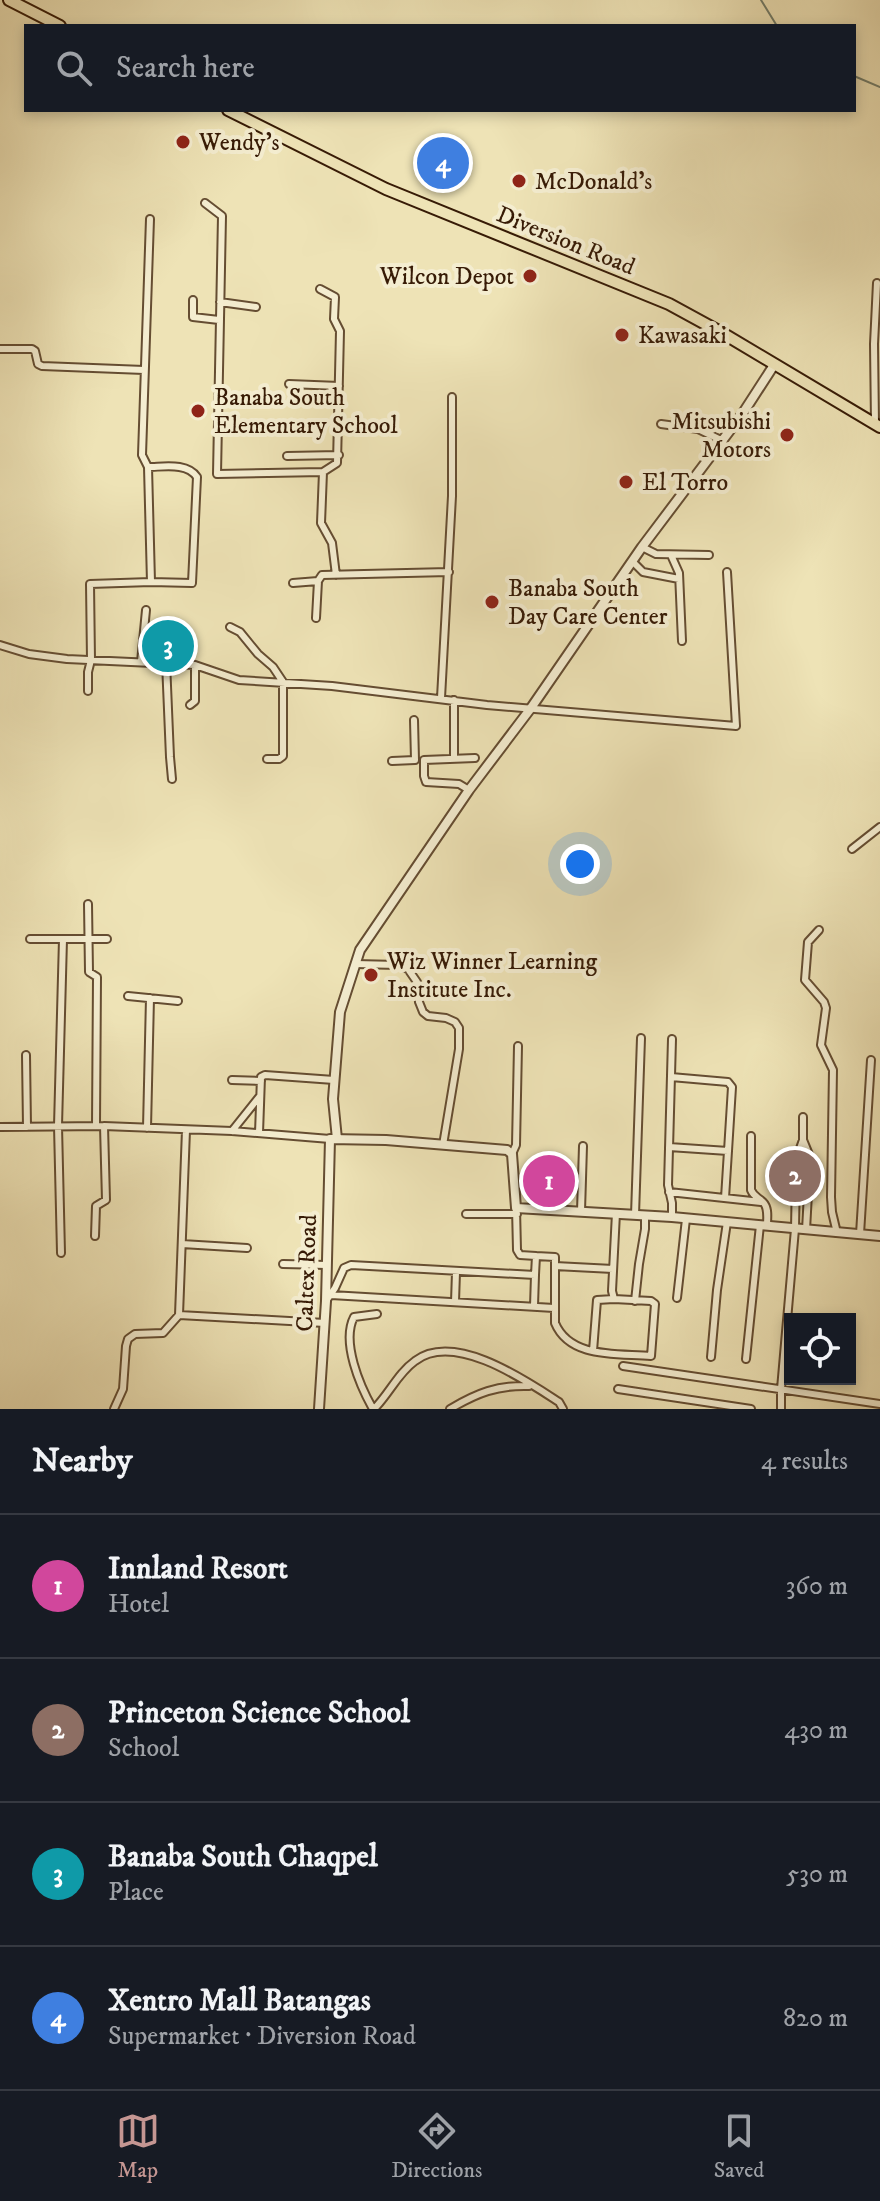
<!DOCTYPE html>
<html lang="en">
<head>
<meta charset="utf-8">
<style>
  body { margin:0; font-family:"IM FELL DW Pica",serif; background:#242831; color:#f1f3f6 }
  .controls { position:absolute; right:24px; bottom:24px; display:grid; overflow:hidden; border-radius:0px; box-shadow:0 4px 12px #0003 }
  .controls button { width:72px; height:72px; display:grid; place-items:center; padding:0; border:0; border-bottom:2px solid #363941; background:#171b24; color:#f1f3f6; font:40px sans-serif }
  .you { position:absolute; left:580px; top:864px; width:28px; height:28px; margin:-20px; border:6px solid #fff; border-radius:50%; background:#1a73e8; box-shadow:0 0 0 12px #1a73e833 }
  .badge { display:grid; place-items:center; width:52px; height:52px; border-radius:50%; background:#c59692; color:#fff; font-size:26px; font-weight:700 }
  .pin { position:absolute; translate:-50% -50%; border:4px solid #fff; box-shadow:0 2px 8px #0006 }
  .list { margin:0; padding:0; list-style:none }
  h2 { display:flex; justify-content:space-between; align-items:center; height:104px; margin:0; padding:0 32px; font-size:34px }
  h2 small { font-size:26px; font-weight:400; color:#9ea1a6 }
  .list li { display:grid; grid-template-columns:52px 1fr auto; gap:24px; align-items:center; box-sizing:border-box; height:144px; padding:0 32px; border-top:2px solid #363941 }
  .list b { display:block; font-size:30px; white-space:nowrap }
  .list p { margin:0; font-size:26px; white-space:nowrap; color:#9ea1a6 }
  .list em { font-size:26px; font-style:normal; color:#9ea1a6 }
  .icon { flex:none; width:44px; height:44px; fill:none; stroke:currentColor; stroke-width:2; stroke-linecap:round; stroke-linejoin:round }
  .map { position:relative; flex:none; width:880px; height:1409px; overflow:hidden }
  .search { position:absolute; background:#171b24; box-shadow:0 4px 12px #0003; left:24px; right:24px; top:24px; height:88px; display:flex; align-items:center; gap:20px; box-sizing:border-box; padding:0 28px; border-radius:0px; color:#9ea1a6; font-size:30px }
  .sheet { height:680px; background:#171b24 }
  nav { display:flex; justify-content:space-around; align-items:center; box-sizing:border-box; height:112px; border-top:2px solid #363941; background:#171b24; font-size:22px; color:#9ea1a6 }
  nav a { display:grid; justify-items:center; gap:4px }
  nav .on { color:#c59692 }
  .map>svg:first-child { display:block }
  .lines { fill:none; stroke-linecap:round; stroke-linejoin:round }
  .stream { stroke:#727d6a; stroke-width:2 }
  .minor-casing { stroke:#654d32; stroke-width:10 }
  .tertiary-casing { stroke:#654d32; stroke-width:12 }
  .trunk-casing { stroke:#371b06; stroke-width:14 }
  .minor { stroke:#f4edd0; stroke-width:6 }
  .tertiary { stroke:#f4edd0; stroke-width:8 }
  .trunk { stroke:#eee3b6; stroke-width:10 }
  .poi-dot { fill:#8f2418; stroke:#f4edd0; stroke-width:3 }
  .labels { text-anchor:middle; stroke-width:8; stroke-linejoin:round; paint-order:stroke }
  .poi-label { font-size:24px; fill:#371b06; stroke:#f4edd0; text-anchor:start }
  .street-label { font-size:24px; fill:#371b06; stroke:#f4edd0 }
</style>
</head>
<body>
<div class="map">
<svg width="880" height="1409" viewBox="0 0 880 1409">
  <rect width="100%" height="100%" fill="#eee3b6"/>
  <filter id="stains"><feTurbulence type="fractalNoise" baseFrequency=".0025" numOctaves="4"/><feColorMatrix values="0 0 0 0 .2 0 0 0 0 .09 0 0 0 0 .02 0 0 0 .5 -.17"/></filter>
  <radialGradient id="worn" r=".72"><stop offset=".6" stop-color="#630" stop-opacity="0"/><stop offset="1" stop-color="#630" stop-opacity=".3"/></radialGradient>
  <g class="lines">
    <path class="stream" d="M761,0l16,26
      M854,76l26,11"/>
    <defs>
      <path id="minor" d="M205,203l17,13 -5,258 106,-2 14,-9 3,-132 -6,-12 1,-22 -15,-8
        M150,219l-8,236 6,12 3,115
        M193,300v17l26,3
        M220,302l36,5
        M0,349h32l3,2 3,13 4,2 102,4
        M289,384l50,2
        M661,424l37,5 25,12
        M875,424l-1,-80 3,-61
        M287,456l52,-1
        M323,472l-2,51 11,20 4,32
        M642,547l14,7 53,1
        M671,555l8,18 3,68
        M632,561l11,11 36,7
        M293,583l25,-2
        M316,618l2,-37 4,-6 127,-3
        M230,627l10,5 18,22 15,13 10,15v74l-4,3h-12
        M0,645l29,9 38,5 128,6 44,15 93,6 155,19 249,21 -9,-154
        M141,662l5,-52
        M166,662l4,95 2,22
        M88,691v-19l3,-12 -1,-76 61,-2 41,1 5,-106c-10,-15 -34,-10 -49,-10
        M441,698l11,-202v-99
        M454,700v58
        M190,705l5,-4v-36
        M392,761l23,-1 -1,-40
        M469,790l-10,-6 -33,-2 -2,-6v-16l51,-2
        M852,849l28,-22
        M88,904l1,68 8,5 -1,148
        M819,930l-11,12 -3,38 19,22 2,6 -5,37 12,25 -2,127 1,15 5,21
        M30,939h33l-5,187 3,127
        M63,939h44
        M355,964l43,1 10,4 9,13 2,20 4,10 5,4 18,2 9,4 4,6v21l-16,96
        M128,996l50,5
        M672,1039l-4,146 4,18v14
        M26,1055l1,72
        M232,1080l29,1
        M0,1127l104,-1 128,5 98,8
        M147,1128l3,-130
        M232,1131l28,-35
        M259,1133l2,-56 4,-2 69,5
        M751,1136v54c3,7 7,7 12,12 6,6 4,16 4,23
        M803,1140l7,17 -4,73
        M669,1147l59,4 4,-64 -4,-5 -57,-5
        M512,1154l4,-9 2,-99
        M669,1192l92,10
        M725,1198l3,-47
        M516,1208l1,42 3,5 16,1
        M581,1211l2,-65
        M466,1214h51
        M635,1215l6,-177
        M860,1234l11,-174
        M95,1236l1,-30 10,-6 -2,-74
        M182,1244l65,4
        M283,1264l44,1
        M555,1266l58,3
        M331,1295l223,13
        M677,1298l9,-79
        M326,1301l9,-13 9,-20 7,-3 184,10 1,-19 19,1v66c15,36 63,30 96,33l4,-52 -4,-3 -37,-2 -2,-8 4,-78
        M635,1301l4,-37 6,-35v-14
        M455,1302l1,-30
        M534,1306l1,-31
        M179,1315l146,8
        M593,1351l4,-51 17,-1
        M711,1357l6,-67 10,-68
        M746,1359l14,-134
        M623,1366l257,38
        M618,1389l133,20
        M114,1409l9,-20 3,-43 2,-7 7,-5 28,-1 16,-18 7,-185
        M373,1409c-13,-23 -32,-67 -19,-92l23,-3
        M374,1409c15,-15 24,-36 41,-48 39,-30 110,19 144,41l4,7
        M450,1409c27,-16 47,-24 79,-23
        M781,1409v-20l14,-160 1,-54 2,-21 5,-14v-23"/>
      <path id="tertiary" d="M337,1139l-4,-40 7,-87 20,-62 109,-160 62,-82 111,-161 101,-134 31,-48
        M319,1409l7,-108 4,-162 56,1 121,10 5,4 4,54 156,9 208,19"/>
      <path id="trunk" d="M9,0l51,26
        M228,110l158,79 283,115 55,30 156,93"/>
    </defs>
    <use href="#minor" class="minor-casing"/>
    <use href="#tertiary" class="tertiary-casing"/>
    <use href="#trunk" class="trunk-casing"/>
    <use href="#minor" class="minor"/>
    <use href="#tertiary" class="tertiary"/>
    <use href="#trunk" class="trunk"/>
  </g>
  <g class="poi-dot">
    <circle cx="183" cy="142" r="8"/>
    <circle cx="519" cy="181" r="8"/>
    <circle cx="530" cy="276" r="8"/>
    <circle cx="622" cy="335" r="8"/>
    <circle cx="198" cy="411" r="8"/>
    <circle cx="787" cy="435" r="8"/>
    <circle cx="626" cy="482" r="8"/>
    <circle cx="492" cy="602" r="8"/>
    <circle cx="371" cy="975" r="8"/>
  </g>
  <g class="labels">
    <g class="poi-label">
      <text x="199" y="150">Wendy's</text>
      <text x="535" y="189">McDonald's</text>
      <text x="514" y="284" text-anchor="end">Wilcon Depot</text>
      <text x="638" y="343">Kawasaki</text>
      <text x="214" y="405">Banaba South<tspan x="214" dy="28">Elementary School</tspan></text>
      <text x="771" y="429" text-anchor="end">Mitsubishi<tspan x="771" dy="28">Motors</tspan></text>
      <text x="642" y="490">El Torro</text>
      <text x="508" y="596">Banaba South<tspan x="508" dy="28">Day Care Center</tspan></text>
      <text x="387" y="969">Wiz Winner Learning<tspan x="387" dy="28">Institute Inc.</tspan></text>
    </g>
    <g class="street-label">
      <text transform="translate(566 240) rotate(22)" y="8">Diversion Road</text>
      <text transform="translate(306 1273) rotate(-88)" y="8">Caltex Road</text>
    </g>
  </g>
  <rect width="100%" height="100%" filter="url(#stains)"/>
  <rect width="100%" height="100%" fill="url(#worn)"/>
</svg>
<div class="controls">
<button><svg class="icon" aria-label="locate" viewBox="0 0 24 24"><circle cx="12" cy="12" r="6"/><path d="M12 2v4M12 18v4M2 12h4M18 12h4"/></svg></button>
</div>
<div class="you"></div>
<div class="pin badge" style="left:549px;top:1181px;background:#d1479c">1</div>
<div class="pin badge" style="left:795px;top:1176px;background:#8d6e63">2</div>
<div class="pin badge" style="left:168px;top:646px;background:#0f9aa8">3</div>
<div class="pin badge" style="left:443px;top:163px;background:#3f7fe0">4</div>
<div class="search"><svg class="icon" aria-label="search" viewBox="0 0 24 24"><circle cx="10" cy="10" r="6"/><path d="M15 15l6 6"/></svg>Search here</div>
</div>
<section class="sheet">
<h2>Nearby<small>4 results</small></h2>
<ul class="list">
<li><span class="badge" style="background:#d1479c">1</span><div><b>Innland Resort</b><p>Hotel</p></div><em>360 m</em></li>
<li><span class="badge" style="background:#8d6e63">2</span><div><b>Princeton Science School</b><p>School</p></div><em>430 m</em></li>
<li><span class="badge" style="background:#0f9aa8">3</span><div><b>Banaba South Chaqpel</b><p>Place</p></div><em>530 m</em></li>
<li><span class="badge" style="background:#3f7fe0">4</span><div><b>Xentro Mall Batangas</b><p>Supermarket · Diversion Road</p></div><em>820 m</em></li>
</ul>
</section>
<nav>
<a class="on"><svg class="icon" aria-label="map" viewBox="0 0 24 24"><path d="M3 6l6-2 6 2 6-2v14l-6 2-6-2-6 2zM9 4v14M15 6v14"/></svg>Map</a>
<a><svg class="icon" aria-label="directions" viewBox="0 0 24 24"><path d="M12 3l9 9-9 9-9-9zM9 14v-3h6M13 9l2 2-2 2"/></svg>Directions</a>
<a><svg class="icon" aria-label="saved" viewBox="0 0 24 24"><path d="M7 4h10v16l-5-4-5 4z"/></svg>Saved</a>
</nav>
</body>
</html>
